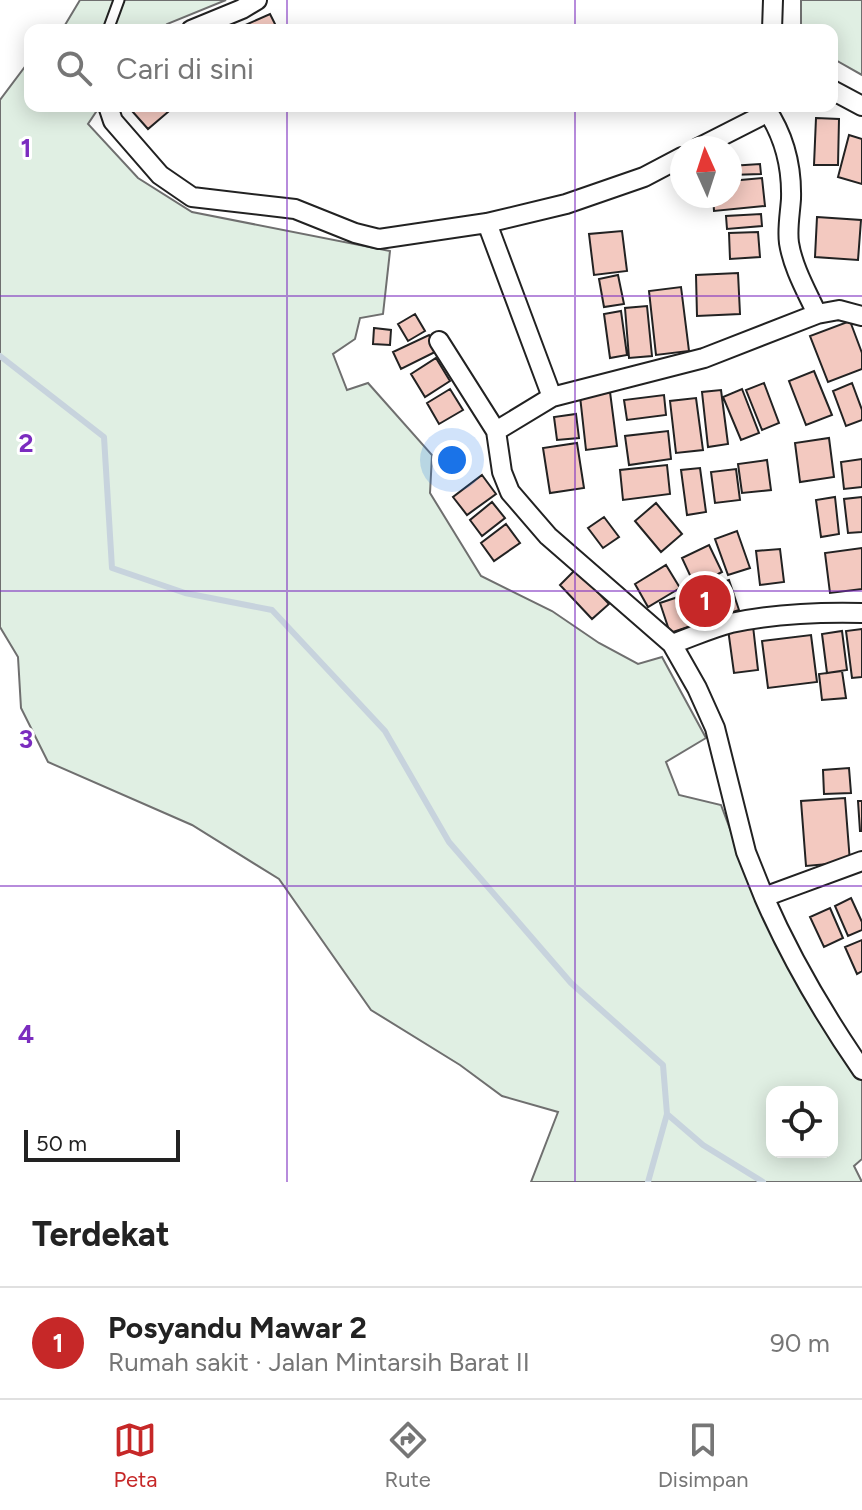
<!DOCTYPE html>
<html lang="id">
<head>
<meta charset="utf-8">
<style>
  body { margin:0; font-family:Figtree,sans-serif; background:#f2f2f2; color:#222 }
  .controls { position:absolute; right:24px; bottom:24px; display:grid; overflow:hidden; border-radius:16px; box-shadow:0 4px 20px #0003 }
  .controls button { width:72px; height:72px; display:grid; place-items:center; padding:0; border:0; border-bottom:2px solid #e0e0e0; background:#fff; color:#222; font:40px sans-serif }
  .compass { position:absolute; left:670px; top:136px; width:72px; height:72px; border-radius:50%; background:#fff; box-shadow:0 4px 20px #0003; rotate:357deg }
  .scale { position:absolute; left:24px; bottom:20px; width:156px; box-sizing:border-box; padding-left:8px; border:4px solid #222; border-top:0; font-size:22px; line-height:28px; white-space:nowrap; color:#222; -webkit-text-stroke:6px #fff; paint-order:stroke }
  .you { position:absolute; left:452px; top:460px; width:28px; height:28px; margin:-20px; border:6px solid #fff; border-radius:50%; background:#1a73e8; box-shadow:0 0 0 12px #1a73e833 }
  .badge { display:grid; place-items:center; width:52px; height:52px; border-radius:50%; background:#c62828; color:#fff; font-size:26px; font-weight:700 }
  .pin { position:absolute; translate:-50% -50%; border:4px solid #fff; box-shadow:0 2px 8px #0006 }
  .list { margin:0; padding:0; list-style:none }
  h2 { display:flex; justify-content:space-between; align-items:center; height:104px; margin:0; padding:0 32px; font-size:34px }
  h2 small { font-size:26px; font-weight:400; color:#767676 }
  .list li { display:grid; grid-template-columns:52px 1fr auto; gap:24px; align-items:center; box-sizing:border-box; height:112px; padding:0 32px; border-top:2px solid #e0e0e0 }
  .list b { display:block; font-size:30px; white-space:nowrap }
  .list p { margin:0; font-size:26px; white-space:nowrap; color:#767676 }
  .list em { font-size:26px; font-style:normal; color:#767676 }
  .icon { flex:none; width:44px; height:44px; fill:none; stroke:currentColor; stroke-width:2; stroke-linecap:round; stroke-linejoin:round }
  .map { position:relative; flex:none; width:862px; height:1182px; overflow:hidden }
  .search { position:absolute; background:#fff; box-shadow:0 4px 20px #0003; left:24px; right:24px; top:24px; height:88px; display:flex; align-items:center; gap:20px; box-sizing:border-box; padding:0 28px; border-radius:16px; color:#767676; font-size:30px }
  .sheet { height:216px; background:#fff }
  nav { display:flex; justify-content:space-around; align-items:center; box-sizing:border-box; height:112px; border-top:2px solid #e0e0e0; background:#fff; font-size:22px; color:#767676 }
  nav a { display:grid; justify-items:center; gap:4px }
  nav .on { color:#c62828 }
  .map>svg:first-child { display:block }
  .green { fill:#e0efe3; stroke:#6f6f6f; stroke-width:2; fill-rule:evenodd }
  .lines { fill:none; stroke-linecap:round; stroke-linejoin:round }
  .stream { stroke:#c7d3dd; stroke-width:6 }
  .building { fill:#f3c9c0; stroke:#222; stroke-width:2 }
  .lane-casing { stroke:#222; stroke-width:13 }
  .street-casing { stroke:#222; stroke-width:22 }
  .lane { stroke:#fff; stroke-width:9 }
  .street { stroke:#fff; stroke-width:18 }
  .grid { fill:none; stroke:#7b2cbf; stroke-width:2; stroke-opacity:0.55 }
  .grid-label { font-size:26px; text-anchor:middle; font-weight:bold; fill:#7b2cbf; stroke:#fff; stroke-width:6; stroke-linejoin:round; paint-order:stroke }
</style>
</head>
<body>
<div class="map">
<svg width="862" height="1182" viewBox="0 0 862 1182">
  <rect width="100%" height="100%" fill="#fff"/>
  <path class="green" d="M80,0h146l-59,24 -6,6h-99z
    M801,0h61v75l-30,-17v-28h-31z
    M30,60v46h70l-12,18 50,54 54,34 198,39 -7,63 -23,4 -5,21 -22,15 14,36 21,-7 64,72 -2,38 51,83 71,35 47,32 39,21 24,-7 44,81 -40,24 13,33 42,10 27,72 91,175 23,29v78l-8,7 8,16h-331l27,-70 -56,-16 -42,-31 -89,-55 -92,-131 -87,-54 -144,-63 -27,-54 -3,-51 -18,-30v-527zM772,1092h60v60h-60z"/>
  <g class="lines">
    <path class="stream" d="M0,356l104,81 8,131 73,25 87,17 113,121 64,111 122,141 92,82 4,49 -19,68
      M667,1114l36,31 60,37"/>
  </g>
  <path class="building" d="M270,14l8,16h-35l-2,-3z
    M137,106h25l6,6 -20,17 -16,-18z
    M816,118l23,1 -1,46h-24z
    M849,135l13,4v45l-24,-7z
    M760,164l1,10 -31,1v-9z
    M762,178l3,28 -51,5 -1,-15h17v-15z
    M761,214l1,12 -35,3 -1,-13z
    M817,217l44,3 -3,40 -43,-3z
    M622,231l5,40 -33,4 -5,-41z
    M758,232l2,25 -30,2 -1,-26z
    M738,273l2,41 -43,2 -1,-41z
    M618,275l6,29 -20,3 -5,-28z
    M681,287l8,64 -33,4 -7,-64z
    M647,306l5,50 -23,2 -4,-50z
    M621,311l6,44 -17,3 -6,-44z
    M415,314l10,17 -17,10 -10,-17z
    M850,321l12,32v16l-34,13 -18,-46z
    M374,328l17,2 -1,15 -17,-1z
    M429,335l8,16 -36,18 -8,-17z
    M436,358l14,23 -25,16 -14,-23z
    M814,371l18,44 -26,10 -17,-44z
    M764,383l15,40 -17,7 -16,-40z
    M852,383l10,27v10l-16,6 -13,-35z
    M450,389l13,21 -24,14 -12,-21z
    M742,389l17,44 -18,7 -18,-43z
    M721,390l7,54 -20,3 -6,-55z
    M610,392l7,54 -31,4 -6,-54z
    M664,395l2,20 -39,5 -3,-20z
    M696,398l7,52 -27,3 -6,-52z
    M576,414l3,24 -22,2 -3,-23z
    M668,431l3,28 -42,6 -4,-29z
    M829,438l5,39 -34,5 -5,-39z
    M577,443l7,45 -34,5 -7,-45z
    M862,459v28l-18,2 -3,-27z
    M767,460l4,30 -29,3 -4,-29z
    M667,465l3,29 -47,6 -3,-30z
    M700,468l6,44 -19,3 -6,-45z
    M736,469l4,31 -25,3 -4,-31z
    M482,475l14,19 -29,21 -14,-18z
    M835,497l4,37 -18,3 -5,-37z
    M862,497v35l-14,1 -4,-34z
    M492,502l13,16 -23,18 -12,-16z
    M656,503l26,31 -21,18 -26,-31z
    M604,517l15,20 -16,11 -15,-20z
    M506,524l14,19 -26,18 -13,-18z
    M737,531l13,37 -22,7 -13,-36z
    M709,545l13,27 -27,14 -13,-28z
    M862,548v41l-32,4 -5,-40z
    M780,549l4,33 -24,3 -4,-34z
    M666,565l14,23 -32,19 -13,-23z
    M576,569l33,35 -17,15 -32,-34z
    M729,580l10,30 -69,23 -10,-30z
    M753,626l5,44 -24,3 -6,-44z
    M862,629v48l-10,1 -6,-47z
    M842,631l5,39 -20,3 -5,-39z
    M811,635l6,47 -49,6 -6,-47z
    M842,671l4,27 -24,2 -3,-26z
    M849,768l2,25 -27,1 -1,-24z
    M845,798l5,64 -44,4 -5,-65z
    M858,801h4v30h-2z
    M851,898l11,24v8l-14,6 -13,-30z
    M830,908l13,30 -19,9 -14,-30z
    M862,940v31l-5,3 -12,-27z"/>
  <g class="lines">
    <defs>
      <path id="lane" d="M108,30l11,-30"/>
      <path id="street" d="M191,30l51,-21 15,-9
        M772,30l1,-30
        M832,90l30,16
        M108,106l5,15 47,54 32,22 103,12 60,24 24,6 108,-16 79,-19 78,-27 38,-20
        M766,109c19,28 26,57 25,90 -1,15 -4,30 -2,44 4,25 18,49 28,71
        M698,148l61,-31 8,-11
        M487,223l65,174
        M439,341l57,90 6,41 8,20 38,44 124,108c20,-7 39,-16 59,-21 42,-9 88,-11 131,-10
        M496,431l56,-34 152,-39 113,-44 22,-4 23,6
        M672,644l25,44 18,40 31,124 18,45 98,-36
        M764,897c27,62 60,118 98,173"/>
    </defs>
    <use href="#lane" class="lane-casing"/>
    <use href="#street" class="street-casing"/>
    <use href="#lane" class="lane"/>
    <use href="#street" class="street"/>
  </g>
  <path class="grid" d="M287,0v30M575,0v30M287,106v1076M575,106v1076M0,296h862M0,591h862M0,886h862"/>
  <g class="grid-label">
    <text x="26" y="157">1</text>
    <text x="26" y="452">2</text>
    <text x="26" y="748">3</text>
    <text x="26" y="1043">4</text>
  </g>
</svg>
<div class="controls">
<button><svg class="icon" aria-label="locate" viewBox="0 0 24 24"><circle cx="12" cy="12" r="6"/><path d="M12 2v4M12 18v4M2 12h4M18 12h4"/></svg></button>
</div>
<svg class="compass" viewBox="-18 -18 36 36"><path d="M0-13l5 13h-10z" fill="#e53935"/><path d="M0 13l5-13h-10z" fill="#767676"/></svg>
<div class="scale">50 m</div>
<div class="you"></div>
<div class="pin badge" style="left:705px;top:601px">1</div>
<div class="search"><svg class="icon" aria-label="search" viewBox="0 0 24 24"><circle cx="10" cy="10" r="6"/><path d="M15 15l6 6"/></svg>Cari di sini</div>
</div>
<section class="sheet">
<h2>Terdekat<small></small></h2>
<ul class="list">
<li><span class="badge">1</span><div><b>Posyandu Mawar 2</b><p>Rumah sakit · Jalan Mintarsih Barat II</p></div><em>90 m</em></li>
</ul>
</section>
<nav>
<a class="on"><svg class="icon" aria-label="map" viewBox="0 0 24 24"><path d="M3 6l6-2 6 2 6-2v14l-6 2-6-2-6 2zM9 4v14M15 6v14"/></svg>Peta</a>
<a><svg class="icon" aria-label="directions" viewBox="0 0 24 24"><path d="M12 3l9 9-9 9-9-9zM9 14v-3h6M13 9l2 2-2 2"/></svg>Rute</a>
<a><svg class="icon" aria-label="saved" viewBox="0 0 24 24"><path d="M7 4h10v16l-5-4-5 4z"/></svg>Disimpan</a>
</nav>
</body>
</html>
